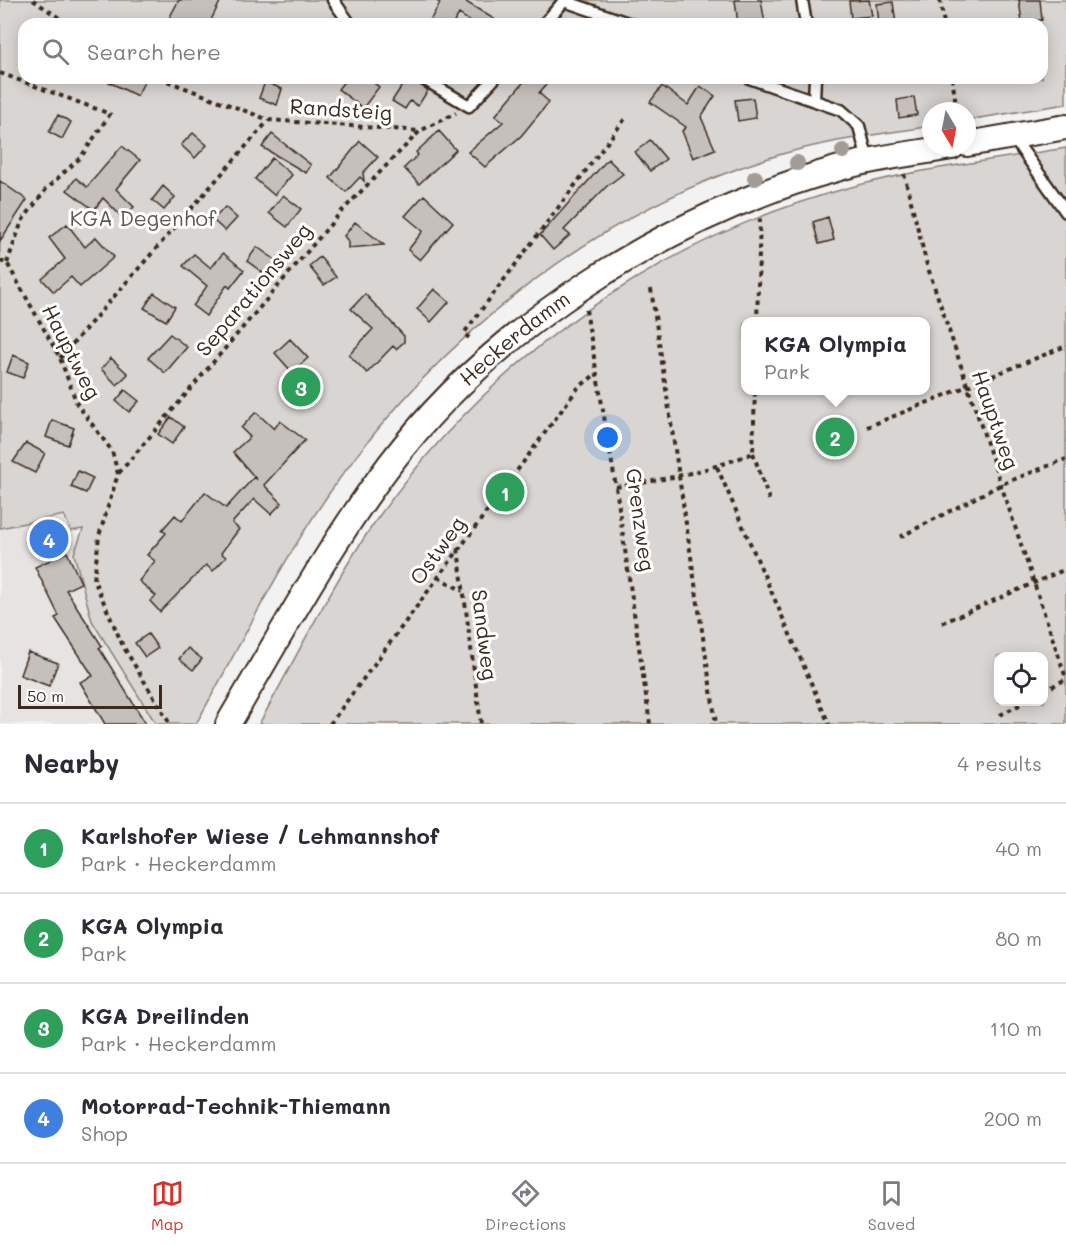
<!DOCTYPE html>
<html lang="en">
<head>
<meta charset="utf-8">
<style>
  body { margin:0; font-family:Mali,sans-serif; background:#f7f7f7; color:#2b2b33 }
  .controls { position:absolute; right:18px; bottom:18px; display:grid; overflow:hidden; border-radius:12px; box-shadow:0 3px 15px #0003 }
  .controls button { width:54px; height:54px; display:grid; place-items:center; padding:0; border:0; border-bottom:2px solid #e1e1e2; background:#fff; color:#2b2b33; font:30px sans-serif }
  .compass { position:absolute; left:922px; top:102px; width:54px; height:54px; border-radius:50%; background:#fff; box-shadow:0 3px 15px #0003; rotate:170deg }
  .scale { position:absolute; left:18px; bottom:15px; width:144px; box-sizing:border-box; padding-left:6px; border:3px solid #3b2a1e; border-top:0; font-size:16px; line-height:21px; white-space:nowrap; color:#3b2a1e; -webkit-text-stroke:4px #fff; paint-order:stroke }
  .you { position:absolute; left:608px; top:438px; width:21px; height:21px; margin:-15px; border:4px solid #fff; border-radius:50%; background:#1a73e8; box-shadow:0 0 0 9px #1a73e833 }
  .badge { display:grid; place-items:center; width:39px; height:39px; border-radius:50%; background:#d93025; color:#fff; font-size:20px; font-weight:700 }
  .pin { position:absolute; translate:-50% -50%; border:3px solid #fff; box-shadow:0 2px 6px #0006 }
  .popup { position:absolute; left:741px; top:317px; width:189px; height:78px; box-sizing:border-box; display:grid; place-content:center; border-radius:12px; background:#fff; filter:drop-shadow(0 2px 4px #0005); font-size:20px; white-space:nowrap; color:#7c7c81 }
  .popup b { font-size:22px; color:#2b2b33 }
  .popup::after { content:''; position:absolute; left:50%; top:100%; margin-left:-12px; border:12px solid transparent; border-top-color:#fff }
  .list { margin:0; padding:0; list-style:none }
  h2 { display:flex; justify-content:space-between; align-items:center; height:78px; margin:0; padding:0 24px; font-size:26px }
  h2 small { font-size:20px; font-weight:400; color:#7c7c81 }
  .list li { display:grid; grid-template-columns:39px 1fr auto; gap:18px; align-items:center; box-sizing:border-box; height:90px; padding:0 24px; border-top:2px solid #e1e1e2 }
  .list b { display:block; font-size:22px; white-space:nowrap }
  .list p { margin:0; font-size:20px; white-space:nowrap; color:#7c7c81 }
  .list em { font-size:20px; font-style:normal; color:#7c7c81 }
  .icon { flex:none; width:33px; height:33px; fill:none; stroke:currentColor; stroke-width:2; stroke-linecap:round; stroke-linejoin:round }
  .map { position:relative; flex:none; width:1066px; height:724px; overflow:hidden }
  .search { position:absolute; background:#fff; box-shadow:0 3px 15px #0003; left:18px; right:18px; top:18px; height:66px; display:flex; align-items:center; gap:15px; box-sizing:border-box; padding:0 21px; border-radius:18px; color:#7c7c81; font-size:22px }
  .sheet { height:438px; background:#fff }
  nav { display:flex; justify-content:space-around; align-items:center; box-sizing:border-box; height:84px; border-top:2px solid #e1e1e2; background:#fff; font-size:16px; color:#7c7c81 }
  nav a { display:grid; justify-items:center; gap:3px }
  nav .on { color:#d93025 }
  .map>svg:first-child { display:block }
  .built { fill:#e6e3e2 }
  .green { fill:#d8d5d2; stroke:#8a8078; stroke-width:1.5; fill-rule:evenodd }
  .building { fill:#c6c0bd; stroke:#3b2a1e; stroke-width:1.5 }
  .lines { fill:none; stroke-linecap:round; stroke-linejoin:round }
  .service-casing { stroke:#3b2a1e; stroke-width:15 }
  .tertiary-casing { stroke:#3b2a1e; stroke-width:28 }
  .path { stroke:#3b2a1e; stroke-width:4; stroke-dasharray:4.5 4.5; stroke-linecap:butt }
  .service { stroke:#fff; stroke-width:10 }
  .tertiary { stroke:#fff; stroke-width:24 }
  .tree { fill:#a39c96 }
  .labels { text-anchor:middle; stroke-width:6; stroke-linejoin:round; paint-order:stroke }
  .street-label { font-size:21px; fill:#3b2a1e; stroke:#fff }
  .park-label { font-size:21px; fill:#62554b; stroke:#fff }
</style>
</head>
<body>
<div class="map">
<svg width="1066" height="724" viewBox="0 0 1066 724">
  <rect width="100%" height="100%" fill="#f3f2f2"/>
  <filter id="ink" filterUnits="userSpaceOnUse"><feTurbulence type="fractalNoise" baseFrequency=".0167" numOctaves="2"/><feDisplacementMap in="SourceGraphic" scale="12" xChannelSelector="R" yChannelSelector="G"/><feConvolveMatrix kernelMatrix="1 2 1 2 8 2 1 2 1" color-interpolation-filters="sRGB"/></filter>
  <g filter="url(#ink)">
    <path class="built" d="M64,515l13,32 -3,7 18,67 64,103h-156v-196z"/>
    <path class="green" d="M0,0h796l4,24h-776v54h733l59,22 2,-22h224v-54h-232l-3,-24h259v104l-99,16v-9h-36v15c-54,9 -109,15 -162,32 -172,54 -324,175 -429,320 -56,77 -98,164 -144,246h-40l-64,-103 -18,-67 9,-25 -12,2 -7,-16 -64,13z
      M768,78h41l2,9 -5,4z
      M1066,148v576h-807c38,-68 73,-141 118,-205 114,-159 277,-278 467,-330 72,-20 148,-29 222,-41zM745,322h180v68h-180zM998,656h46v46h-46z"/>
    <path class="building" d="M179,0h42l-12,24h-43z
      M435,0h32l-1,2 36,22h-28l-15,-10 -6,10h-25l12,-21z
      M735,0h26l4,24h-27z
      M869,0l3,16 -21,2 -2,-17z
      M1019,0h21l2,20 -20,2z
      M893,2l3,22h-17l-2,-20z
      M101,78h45l-9,18z
      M347,78h20l12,9 -16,21 -25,-19z
      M407,78h8l3,6 10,6 -10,16 -8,-5 -5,8 -13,-8z
      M527,78h25l-13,15 10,9 -28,34 -36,31 -17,-15 35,-30 -8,-6z
      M265,82l17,7 -5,16 -18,-7z
      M662,86l26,19 12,-19 15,10 -14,21 14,32 -22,9 -11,-27 4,-4 -36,-25z
      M914,97l3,18 -18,3 -2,-18z
      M753,98l3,20 -18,3 -3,-21z
      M58,115l13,7 -9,17 -13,-7z
      M439,131l17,19 -37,34 -15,-16 14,-13 -2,-3z
      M193,133l14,12 -12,13 -14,-13z
      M272,134l39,31 -5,8 -44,-26z
      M650,140l16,19 -16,12 -15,-19z
      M360,141l18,16 -15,16 1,8 -4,-4 -14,15 -16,-14z
      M122,146l18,14 -24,29 18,18 -11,11 -20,-20 -9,12 -27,-20 9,-12 11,9z
      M272,158l20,17 -18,20 -19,-16z
      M608,159l15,15 -16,12 -43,44 6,5 -17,15 -13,-15z
      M0,181l27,19 -27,41z
      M163,186l12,11 -11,13 -12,-10z
      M283,195l18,14 -14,18 -18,-14z
      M424,195l29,27 -33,38 -12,-10 15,-19 -18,-15z
      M225,207l12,11 -12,13 -12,-11z
      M828,217l6,23 -15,4 -6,-22z
      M355,222l29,23 -36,3v-7l-4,-5z
      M67,224l18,23 11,-10 18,20 -34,30 -9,-10 -17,15 -12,-13 23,-20 -16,-21z
      M257,247l20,14 -11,14 -19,-14z
      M223,253l21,17 -14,18 -3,-3 -21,31 -13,-10 14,-20 -24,-20 11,-12 17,14z
      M320,257l16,20 -12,8 -15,-19z
      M434,289l15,13 -18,20 -14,-13z
      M154,293l21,14 -9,14 -22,-13z
      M365,294l39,42v6l-8,7 -3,-3 -26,27 -18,-18 24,-26 -22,-20z
      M170,334l17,13 -22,26 -17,-15z
      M290,339l18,19 -16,14 -17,-19z
      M13,355l16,7 -6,16 -16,-6z
      M111,358l17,16 -11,11 -16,-16z
      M125,390l14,11 -10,11 -13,-11z
      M256,412l18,17 6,-8 25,19 -41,45 18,18 -11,11 -17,-15 -22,24 7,6 -18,24 5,4 -13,14 -7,-6 -46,47 -10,-11 6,-5 -17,-15 16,-20 -8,-6 19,-22 -4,-3 13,-15 7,6 23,-29 21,16 28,-31 3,3 -24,-28 17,-15 -9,-9z
      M171,417l13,10 -12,17 -14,-10z
      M52,420l22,8 -6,17 -22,-8z
      M26,443l19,10 -10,20 -22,-11z
      M78,471l15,7 -7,15 -15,-6z
      M67,552l14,31 -15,7 36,56 -3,2 47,76h-41l-25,-42 13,-6 -38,-58 4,-2 -24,-49z
      M148,634l10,14 -13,9 -10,-14z
      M188,648l14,11 -9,11 -14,-11z
      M28,652l30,11 -9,23 -29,-11z"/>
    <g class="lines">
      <defs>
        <path id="service" d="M333,0l17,24
          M802,0l4,24
          M544,24l20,-23 67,23
          M422,78l47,28 26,-28
          M749,78l92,32 18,16 9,35
          M814,100l1,-22
          M1013,137l53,75"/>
        <g id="tertiary">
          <path d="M967,144l99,-17"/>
          <path id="s1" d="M228,724c52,-88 101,-179 162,-260 104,-138 277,-247 443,-294 39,-12 79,-16 119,-23"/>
        </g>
      </defs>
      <use href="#service" class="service-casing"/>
      <use href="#tertiary" class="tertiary-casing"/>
      <path class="path" d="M33,0l35,24
        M940,0l4,24
        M0,73l110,41 -29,43 -34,31 -25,33 -15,42
        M159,78l110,42 151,11
        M952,78l5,33
        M904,174l23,91 139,413
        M0,261l7,2 53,95 17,46 35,47 6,23 -19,62 -5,44 29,66 47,78
        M651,289l65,435
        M586,310l30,177 34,237
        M757,322l3,-105
        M469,338l-5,-5 163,-217
        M60,358l209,-238
        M867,427l199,-81
        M753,453l17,49
        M717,467l112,257
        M119,473l222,-261 79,-81 36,-18
        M616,487c48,-7 92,-16 137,-34l2,-63
        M900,537l102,-53 64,-25
        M458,549l23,175
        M438,577l25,14
        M942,623l124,-54
        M1044,691l22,-12
        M1000,715l25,-13
        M330,724l248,-336 18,-14"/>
      <use href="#service" class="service"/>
      <use href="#tertiary" class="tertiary"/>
    </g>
    <g class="tree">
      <circle cx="843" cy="151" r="8"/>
      <circle cx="797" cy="163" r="8"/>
      <circle cx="755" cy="178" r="8"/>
    </g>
  </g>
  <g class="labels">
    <g class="street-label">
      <text transform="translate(341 110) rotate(4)" y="7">Randsteig</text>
      <text transform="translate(254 290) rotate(-50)" y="7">Separationsweg</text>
      <text dy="7" stroke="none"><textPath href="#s1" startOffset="484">Heckerdamm</textPath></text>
      <text transform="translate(71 352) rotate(63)" y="7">Hauptweg</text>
      <text transform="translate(995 420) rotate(71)" y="7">Hauptweg</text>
      <text transform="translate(640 520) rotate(82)" y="7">Grenzweg</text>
      <text transform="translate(438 551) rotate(-54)" y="7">Ostweg</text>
      <text transform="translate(484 635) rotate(83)" y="7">Sandweg</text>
    </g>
    <g class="park-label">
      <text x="143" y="226">KGA Degenhof</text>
    </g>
  </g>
</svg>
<div class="controls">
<button><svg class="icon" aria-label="locate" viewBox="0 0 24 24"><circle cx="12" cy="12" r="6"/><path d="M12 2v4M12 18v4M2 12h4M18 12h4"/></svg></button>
</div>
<svg class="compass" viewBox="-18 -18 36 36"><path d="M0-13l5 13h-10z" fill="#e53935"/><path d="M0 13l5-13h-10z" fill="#7c7c81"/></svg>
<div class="scale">50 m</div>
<div class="you"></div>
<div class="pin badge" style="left:505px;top:492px;background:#2e9e5b">1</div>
<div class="pin badge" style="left:835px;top:437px;background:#2e9e5b">2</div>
<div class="popup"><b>KGA Olympia</b>Park</div>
<div class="pin badge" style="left:301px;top:387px;background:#2e9e5b">3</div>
<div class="pin badge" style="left:49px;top:539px;background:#3f7fe0">4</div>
<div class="search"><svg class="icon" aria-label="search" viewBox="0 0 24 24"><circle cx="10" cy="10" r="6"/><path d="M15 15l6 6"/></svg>Search here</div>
</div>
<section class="sheet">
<h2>Nearby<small>4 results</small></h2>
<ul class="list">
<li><span class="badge" style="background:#2e9e5b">1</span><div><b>Karlshofer Wiese / Lehmannshof</b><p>Park · Heckerdamm</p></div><em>40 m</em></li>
<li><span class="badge" style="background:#2e9e5b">2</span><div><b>KGA Olympia</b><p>Park</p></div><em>80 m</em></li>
<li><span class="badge" style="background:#2e9e5b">3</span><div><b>KGA Dreilinden</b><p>Park · Heckerdamm</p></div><em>110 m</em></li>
<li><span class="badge" style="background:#3f7fe0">4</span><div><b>Motorrad-Technik-Thiemann</b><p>Shop</p></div><em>200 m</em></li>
</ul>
</section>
<nav>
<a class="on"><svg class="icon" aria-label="map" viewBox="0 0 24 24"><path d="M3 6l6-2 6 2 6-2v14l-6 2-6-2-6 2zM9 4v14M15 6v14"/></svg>Map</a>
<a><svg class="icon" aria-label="directions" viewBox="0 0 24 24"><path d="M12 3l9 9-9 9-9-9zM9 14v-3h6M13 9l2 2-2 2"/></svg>Directions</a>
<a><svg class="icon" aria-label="saved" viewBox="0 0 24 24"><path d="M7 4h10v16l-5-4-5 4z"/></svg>Saved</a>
</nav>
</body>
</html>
